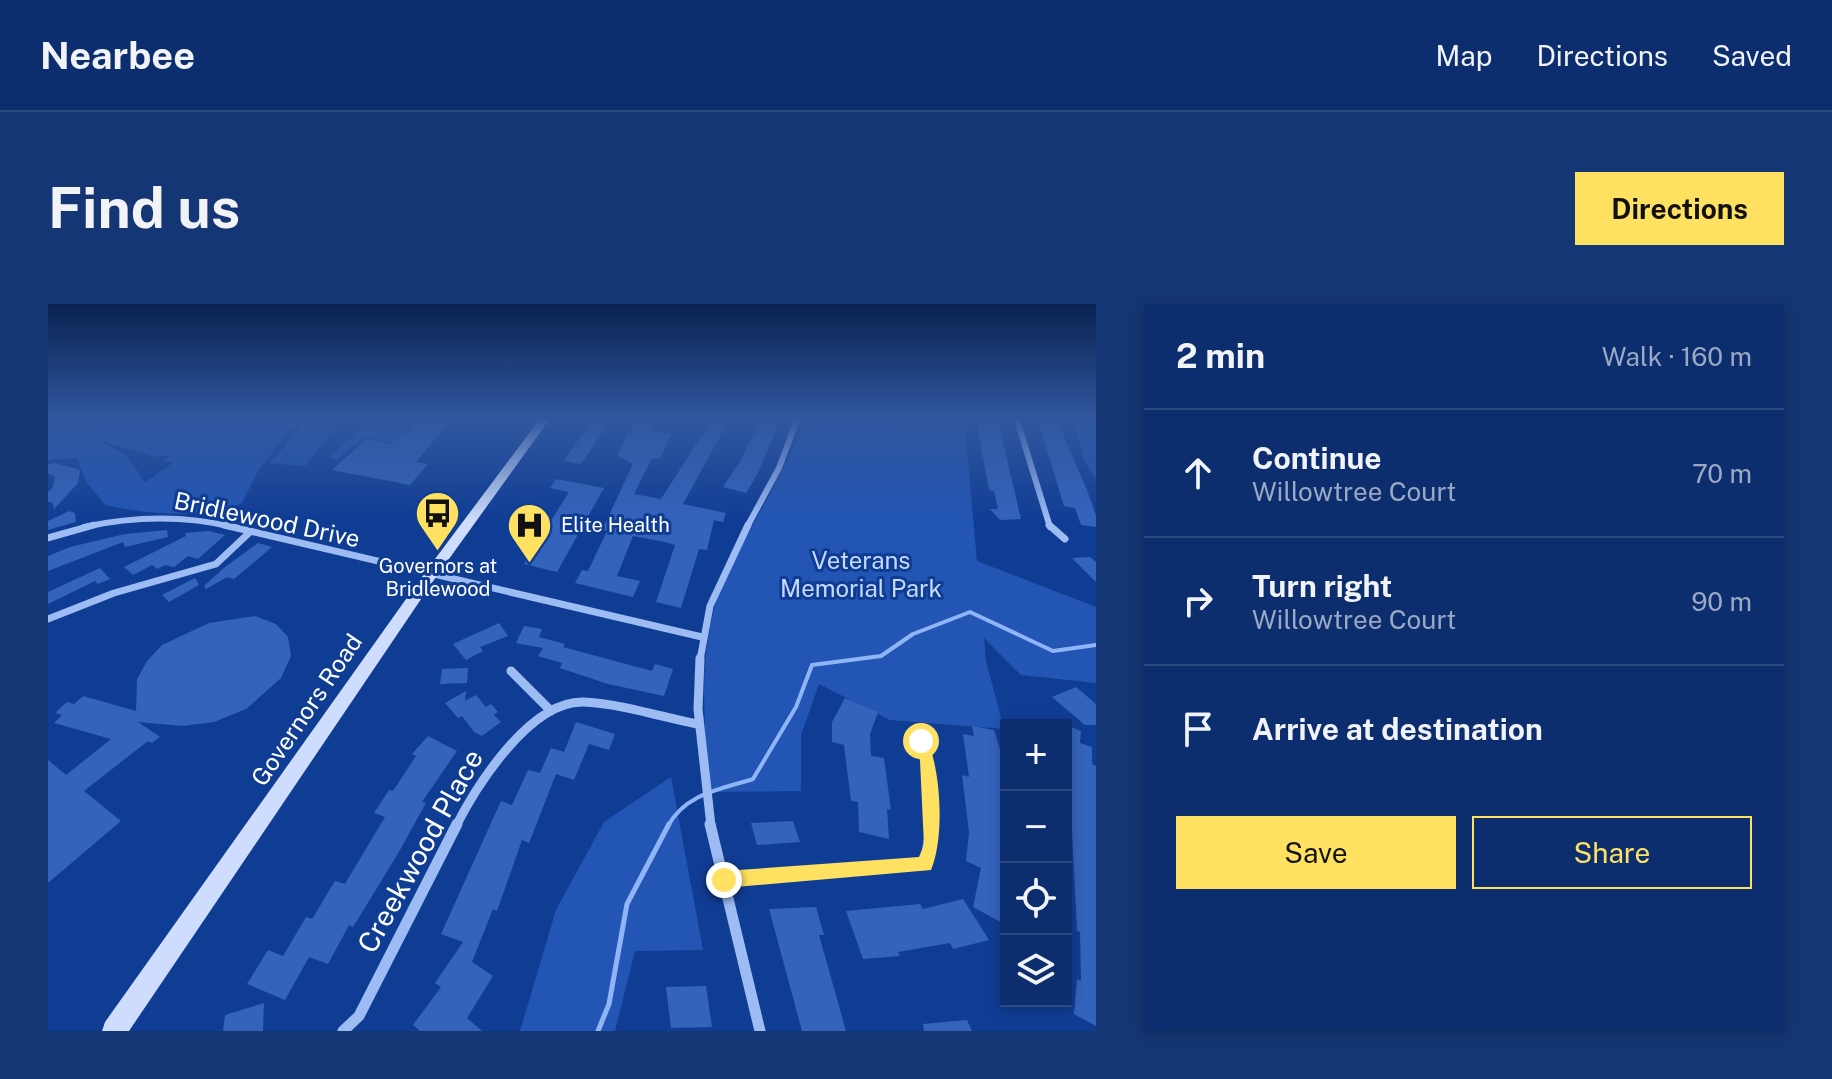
<!DOCTYPE html>
<html lang="en">
<head>
<meta charset="utf-8">
<style>
  body { margin:0; font-family:"Public Sans",sans-serif; background:#153674; color:#f1f3f6 }
  .controls { position:absolute; right:24px; bottom:24px; display:grid; overflow:hidden; border-radius:0px; box-shadow:0 4px 12px #0003 }
  .controls button { width:72px; height:72px; display:grid; place-items:center; padding:0; border:0; border-bottom:2px solid #2c4a82; background:#0c2e6f; color:#f1f3f6; font:40px sans-serif }
  .stop { position:absolute; width:24px; height:24px; margin:-18px; border:6px solid #ffe161; border-radius:50%; background:#fff }
  .stop.end { background:#ffe161; border-color:#fff; box-shadow:0 2px 8px #0008 }
  .list { margin:0; padding:0; list-style:none }
  h2 { display:flex; justify-content:space-between; align-items:center; height:104px; margin:0; padding:0 32px; font-size:34px }
  h2 small { font-size:26px; font-weight:400; color:#9aa8c3 }
  .list li { display:grid; grid-template-columns:52px 1fr auto; gap:24px; align-items:center; box-sizing:border-box; height:128px; padding:0 32px; border-top:2px solid #2c4a82 }
  .list b { display:block; font-size:30px; white-space:nowrap }
  .list p { margin:0; font-size:26px; white-space:nowrap; color:#9aa8c3 }
  .list em { font-size:26px; font-style:normal; color:#9aa8c3 }
  .actions { display:flex; gap:16px; padding:24px 32px }
  .actions a { flex:1; padding:18px 0; border:2px solid #ffe161; border-radius:0px; text-align:center; font-size:28px; color:#ffe161 }
  .actions .main { background:#ffe161; color:#111 }
  .icon { flex:none; width:44px; height:44px; fill:none; stroke:currentColor; stroke-width:2; stroke-linecap:round; stroke-linejoin:round }
  .map { position:relative; flex:none; width:1048px; height:727px; overflow:hidden; border-radius:0px }
  header { display:flex; align-items:center; gap:48px; box-sizing:border-box; height:112px; padding:0 40px; background:#0c2e6f; border-bottom:2px solid #2c4a82 }
  header strong { font-size:38px }
  nav { display:flex; gap:44px; margin-inline-start:auto; font-size:28px }
  .intro { display:flex; align-items:center; justify-content:space-between; box-sizing:border-box; height:192px; padding:0 48px }
  h1 { margin:0; font-size:56px }
  .button { padding:20px 36px; border-radius:0px; background:#ffe161; color:#111; font-size:28px; font-weight:700 }
  main { display:flex; gap:48px; padding:0 48px }
  aside { flex:1; background:#0c2e6f; border-radius:0px; box-shadow:0 4px 12px #0003 }
  .map>svg:first-child { display:block }
  .green { fill:#2255b4; fill-rule:evenodd }
  .lines { fill:none; stroke-linecap:round; stroke-linejoin:round }
  .stream-far1 { stroke:#90b5f7; stroke-width:4 }
  .stream { stroke:#90b5f7; stroke-width:5 }
  .building { fill:#3463bc }
  .street-far3 { stroke:#9ebcf4; stroke-width:6 }
  .street-far2 { stroke:#9ebcf4; stroke-width:7 }
  .street-far1 { stroke:#9ebcf4; stroke-width:9 }
  .street { stroke:#9ebcf4; stroke-width:11 }
  .secondary { fill:#ceddfd; fill-rule:evenodd }
  .route { fill:#ffe161 }
  .labels { text-anchor:middle; stroke-width:6; stroke-linejoin:round; paint-order:stroke }
  .far-poi-label { font-size:20px; fill:#fff; stroke:#103d94; text-anchor:start }
  .street-label { font-size:24px; fill:#fff; stroke:#103d94 }
  .park-label { font-size:24px; fill:#c6dafe; stroke:#103d94 }
  .near-street-label { font-size:28px; fill:#fff; stroke:#103d94 }
</style>
</head>
<body>
<header>
<strong>Nearbee</strong>
<nav><a>Map</a><a>Directions</a><a>Saved</a></nav>
</header>
<div class="intro"><h1>Find us</h1><a class="button">Directions</a></div>
<main>
<div class="map">
<svg width="1048" height="727" viewBox="0 0 1048 727">
  <rect width="100%" height="100%" fill="#103d94"/>
  <path class="green" d="M47,116h203l-40,51 -16,32c-41,17 -95,11 -137,2l-19,-24 -9,-23 -29,2v-28l14,-10 19,9zM50,136l58,17 14,-2 -7,7 10,1 -28,19 -19,-27z
    M756,116h95l66,9 12,132 119,46v76l-75,-8 -37,-37 2,23 18,68 -114,-9 -71,-36 -18,51v56l-90,1c-9,-75 -15,-161 21,-230 25,-48 54,-90 72,-142z
    M1027,116h21v58l-12,-17z
    M259,117l32,2 -34,43 -35,-3z
    M315,123l44,1h3l-9,4 -6,11 -31,-6 -26,22 -9,-2z
    M623,473l32,173 -68,1 -20,80h-95l36,-121 48,-88z"/>
  <g class="lines">
    <path class="stream-far1" d="M620,522c17,-32 53,-37 85,-47l43,-72 16,-42 69,-9 32,-22 57,-22 83,39 43,-6"/>
    <path class="stream" d="M550,727l11,-27 18,-100 42,-80"/>
  </g>
  <path class="building" d="M370,116h32l-34,42 12,2 -18,21 -78,-15 34,-31 25,5 11,-11 6,1z
    M544,116h19l-30,44 -17,-3z
    M587,116h21l-5,11 20,3 -11,25 -8,-1 -18,36 27,5 50,-78 18,-1 -46,84 43,9 -3,9 -9,-2 -7,30 -8,-1 -18,59 -25,-6 19,-57 -10,-3 -32,-6 -16,40 23,5 -7,16 -58,-14 7,-13 6,1 19,-40 -5,-1 31,-66 -16,-9z
    M712,116l19,3 -22,52 -11,18 -23,-6 19,-29z
    M928,116l22,1 23,98 -21,1 -10,-11h8l-4,-18 -5,-1z
    M990,116h19l30,70 9,25v12l-15,-2 -6,-17 -11,-2z
    M8,159l24,7 -2,13 -24,26 -2,-7h-4v-10l5,-5 2,-11 -7,-2v-10z
    M508,175l48,9 -47,84 -33,-8 45,-72 -19,-4z
    M21,207l6,2 1,9 -28,8v-9z
    M119,226l1,7 -43,10 -2,-5 -75,29v-15l22,-9 55,-13z
    M161,227l16,4 -27,24 -10,-3 -14,11 -9,-2 -8,4 -5,-4 -19,10 -9,-8 62,-31 -1,-3z
    M210,239l14,4 -38,32 -7,-2 -21,12 -2,-3 21,-19z
    M1042,253l6,5v20l-24,-24z
    M52,264l10,11 -12,5 -3,-3 -47,23v-12z
    M147,274l4,7 -30,17 -7,-7z
    M207,312l21,8 12,13 3,19 -10,22 -35,31 -32,13 -32,4 -44,-4 22,15 -8,6 -4,-2 -64,50 37,30 -73,62v-123l18,15 45,-36 -57,-16 8,-8 -7,-2 12,-11 7,2 9,-8 53,15 1,-32 10,-18 15,-16 47,-22z
    M451,319l9,13 -28,11 3,4 -17,9 -13,-16z
    M476,322l18,3 -3,8 26,7 -2,3 89,24 3,-7 18,5 -9,27 -56,-12 -48,-16 2,-5 -24,-7 5,-8 -27,-5z
    M420,364l-1,15 -27,1 2,-15z
    M1028,383l20,17v21h-11l-33,-28z
    M418,387l-1,10 11,-6 10,12 5,-3 7,8 -4,3 7,7 -19,14 -8,-4 -12,-16 -4,2 -13,-15z
    M797,394l33,14 -8,22 1,22 13,2 7,52 -4,-1 2,30 -30,-7 -1,-30 -7,-1 -7,-56 -12,-3v-20z
    M528,418l39,12 -6,16 -20,-6 -15,36 -18,-6 -27,69 -7,-3 -25,71 -4,-2 -21,53 21,14 -26,42 15,13h-62l-7,-6 28,-38 -6,-4 28,-41 -22,-8 60,-133 11,4 16,-35 12,3 11,-25 13,4z
    M1018,421l15,6 -1,12 12,4v17l4,2v260l-22,-12 3,-35 4,2 -1,-49 -3,-1 -5,-101 -6,-3z
    M924,422l22,4 12,38v13l-4,-1 4,30v115l-33,-18 8,-39 -15,-7 3,-29 -7,-57 7,2 -6,-43 11,2z
    M380,432l29,15 -35,51 4,1 -30,54 -43,70 -4,-2 -21,39 -19,-7 -24,43 -38,-16 21,-34 15,6 23,-39 6,2 23,-38 10,3 40,-67 -11,-4 15,-23 4,1 23,-35 -4,-2z
    M745,517l7,21 -43,3 -6,-22z
    M915,595l26,41 -36,9 -3,-6 -52,9 2,4 -37,3 -17,-48 74,-7 3,5z
    M768,603l8,28h-5l27,96h-44l-33,-122z
    M658,682l6,41 -41,1 -5,-41z
    M216,699l-1,28h-40l2,-16z
    M919,716l5,11h-48l-1,-7z"/>
  <g class="lines">
    <path class="street-far3" d="M969,116l33,107
      M36,223c51,-11 99,-12 149,0
      M699,223l32,-59 18,-48"/>
    <path class="street-far2" d="M176,221l478,112
      M1001,221l16,14
      M0,234l46,-13
      M0,315l66,-26 102,-29 35,-33
      M652,356l10,-54 38,-81"/>
    <path class="street-far1" d="M652,354l-2,51 13,117
      M463,367l40,40
      M873,437l10,46 1,39
      M408,522c21,-41 74,-125 127,-124 34,1 79,15 114,22"/>
    <path class="street" d="M662,520l50,207
      M676,576l201,-16 7,-40
      M295,727l16,-15 98,-192"/>
    <path class="secondary" d="M491,116h10l-113,157 -307,454h-27l3,-9 321,-451z"/>
  </g>
  <linearGradient id="sky" x2="0" y2="1"><stop stop-color="#092251"/><stop offset="0.53" stop-color="#31579f"/><stop offset="1" stop-color="#31579f" stop-opacity="0"/></linearGradient>
  <rect width="1048" height="217" fill="url(#sky)"/>
  <path class="route" d="M873,430l5,2c15,34 19,100 5,134l-207,18 -6,-2v-12l6,-3 195,-14 5,-12 -4,-84 -6,-20z"/>
  <defs>
    <symbol id="bus-pin" viewBox="-11 -11 22 30"><path d="M0 17L-7.5 6A9.5 9.5 0 1 1 7.5 6Z" fill="#ffe161" stroke="#103d94"/><path d="M-5-6H5V4H4V6H2V4H-2V6H-4V4H-5ZM-3.5-4V0h7V-4ZM-3.5 1.2v1.5H-2V1.2ZM2 1.2v1.5H3.5V1.2Z" fill="#111"/></symbol>
    <symbol id="hospital-pin" viewBox="-11 -11 22 30"><path d="M0 17L-7.5 6A9.5 9.5 0 1 1 7.5 6Z" fill="#ffe161" stroke="#103d94"/><path d="M-5-5h3v3.5h4V-5h3V5h-3V1.5h-4V5h-3Z" fill="#111"/></symbol>
  </defs>
  <g fill-rule="evenodd">
    <use href="#bus-pin" x="364" y="184" width="51" height="69"/>
    <use href="#hospital-pin" x="456" y="196" width="51" height="69"/>
  </g>
  <g class="labels">
    <g class="far-poi-label">
      <text x="513" y="228">Elite Health</text>
      <text x="390" y="269" text-anchor="middle">Governors at<tspan x="390" dy="23">Bridlewood</tspan></text>
    </g>
    <g class="street-label">
      <text transform="translate(219 216) rotate(12)" y="8">Bridlewood Drive</text>
      <text transform="translate(259 406) rotate(-56)" y="8">Governors Road</text>
    </g>
    <g class="park-label">
      <text x="813" y="265">Veterans<tspan x="813" dy="28">Memorial Park</tspan></text>
    </g>
    <g class="near-street-label">
      <text transform="translate(372 547) rotate(-61)" y="10">Creekwood Place</text>
    </g>
  </g>
</svg>
<div class="controls">
<button>+</button>
<button>−</button>
<button><svg class="icon" aria-label="locate" viewBox="0 0 24 24"><circle cx="12" cy="12" r="6"/><path d="M12 2v4M12 18v4M2 12h4M18 12h4"/></svg></button>
<button><svg class="icon" aria-label="layers" viewBox="0 0 24 24"><path d="M12 4l9 5-9 5-9-5zM3 14l9 5 9-5"/></svg></button>
</div>
<div class="stop" style="left:873px;top:437px"></div>
<div class="stop end" style="left:676px;top:576px"></div>
</div>
<aside>
<h2>2 min<small>Walk · 160 m</small></h2>
<ul class="list">
<li><svg class="icon" aria-label="ahead" viewBox="0 0 24 24"><path d="M12 20V5M6 11l6-6 6 6"/></svg><div><b>Continue</b><p>Willowtree Court</p></div><em>70 m</em></li>
<li><svg class="icon" aria-label="right" viewBox="0 0 24 24"><path d="M7 20v-9h11M14 6l5 5-5 5"/></svg><div><b>Turn right</b><p>Willowtree Court</p></div><em>90 m</em></li>
<li><svg class="icon" aria-label="arrive" viewBox="0 0 24 24"><path d="M6 21V4h12l-3 4 3 4H6"/></svg><div><b>Arrive at destination</b></div></li>
</ul>
<div class="actions"><a class="main">Save</a><a>Share</a></div>
</aside>
</main>
</body>
</html>
